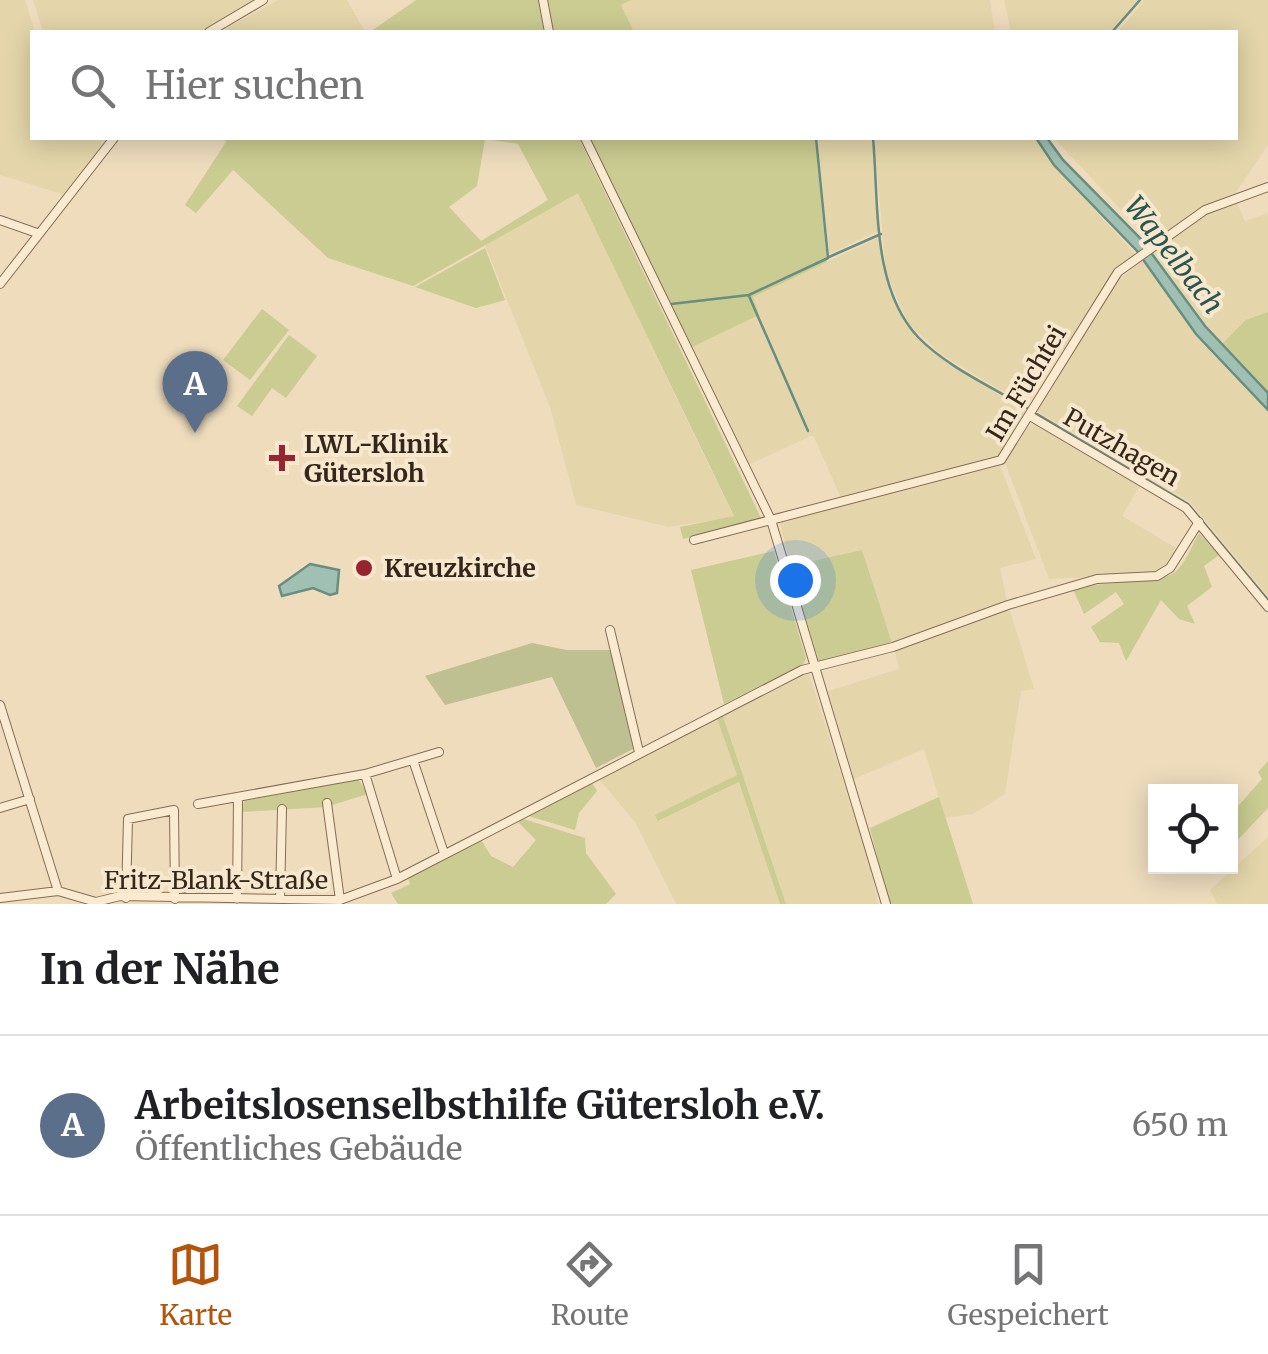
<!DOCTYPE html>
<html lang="de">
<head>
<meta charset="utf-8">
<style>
  body { margin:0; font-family:Merriweather,serif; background:#f2f2f2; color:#202124 }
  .controls { position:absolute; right:30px; bottom:30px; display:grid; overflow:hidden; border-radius:0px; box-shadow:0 5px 25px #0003 }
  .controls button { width:90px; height:90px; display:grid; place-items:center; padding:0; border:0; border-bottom:2px solid #e0e0e0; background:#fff; color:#202124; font:50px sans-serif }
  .you { position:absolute; left:795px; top:580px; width:35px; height:35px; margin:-25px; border:8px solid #fff; border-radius:50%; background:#1a73e8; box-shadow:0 0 0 15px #1a73e833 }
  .badge { display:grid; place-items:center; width:65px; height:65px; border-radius:50%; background:#b45309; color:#fff; font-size:32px; font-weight:700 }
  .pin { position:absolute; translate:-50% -82px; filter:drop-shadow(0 2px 5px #0008) }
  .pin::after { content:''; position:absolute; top:52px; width:35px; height:30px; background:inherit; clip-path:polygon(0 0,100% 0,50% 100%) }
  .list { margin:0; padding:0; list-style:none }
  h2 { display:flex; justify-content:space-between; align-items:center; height:130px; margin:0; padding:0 40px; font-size:42px }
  h2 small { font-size:32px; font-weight:400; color:#757577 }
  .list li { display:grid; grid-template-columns:65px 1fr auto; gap:30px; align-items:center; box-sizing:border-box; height:180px; padding:0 40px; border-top:2px solid #e0e0e0 }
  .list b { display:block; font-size:38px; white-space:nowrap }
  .list p { margin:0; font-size:32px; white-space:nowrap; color:#757577 }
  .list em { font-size:32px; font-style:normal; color:#757577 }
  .icon { flex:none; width:55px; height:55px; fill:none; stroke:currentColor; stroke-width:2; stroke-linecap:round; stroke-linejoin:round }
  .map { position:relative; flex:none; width:1268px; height:904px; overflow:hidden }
  .search { position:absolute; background:#fff; box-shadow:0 5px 25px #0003; left:30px; right:30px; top:30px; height:110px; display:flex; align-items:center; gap:25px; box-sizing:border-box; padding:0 35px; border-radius:0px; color:#757577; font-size:38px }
  .sheet { height:310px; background:#fff }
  nav { display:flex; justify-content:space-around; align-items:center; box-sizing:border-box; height:140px; border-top:2px solid #e0e0e0; background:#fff; font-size:28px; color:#757577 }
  nav a { display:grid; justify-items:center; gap:5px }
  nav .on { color:#b45309 }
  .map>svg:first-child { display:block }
  .farmland { fill:#e4d6aa }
  .green { fill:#cacc91; fill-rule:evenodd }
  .cemetery { fill:#bfc091 }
  .water { fill:#a1c0b4; stroke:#688d81; stroke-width:2.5 }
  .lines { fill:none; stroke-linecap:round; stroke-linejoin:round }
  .stream { stroke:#688d81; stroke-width:2.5 }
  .street-casing { stroke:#866c56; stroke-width:10 }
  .street { stroke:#f9ead0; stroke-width:8 }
  .poi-dot { fill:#97252f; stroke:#f6e7cd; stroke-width:4 }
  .labels { text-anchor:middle; stroke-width:8; stroke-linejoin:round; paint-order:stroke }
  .street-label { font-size:25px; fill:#35261b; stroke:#f6e7cd }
  .poi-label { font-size:25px; font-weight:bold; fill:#35261b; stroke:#f6e7cd; text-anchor:start }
  .water-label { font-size:28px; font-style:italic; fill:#2a564f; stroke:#f6e7cd }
</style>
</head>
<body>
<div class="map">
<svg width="1268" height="904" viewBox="0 0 1268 904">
  <rect width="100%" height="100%" fill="#eedcbd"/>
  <path class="farmland" d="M0,0h25l10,32 -3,106h78l-45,57 -65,-20z
    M33,0h223l-52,32h-161z
    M278,0h69l18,32h-145z
    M631,0h359l5,32h-361l-13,-27z
    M1004,0h134l-28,32h-99z
    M1144,0h124v145l-34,50 -29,12 -53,36 -98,-105h182v-106h-118z
    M817,138h55l8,92 -51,24z
    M874,138h162l18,27 81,89 -28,26 -42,70 -6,-4 -35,58 -83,-50 -33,-31 -22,-51z
    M578,192l118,247 38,78 -65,10 -93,-22 -25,-95 -66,-165z
    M1236,201l9,20 23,-8v99l-22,9 -25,24 -68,-93 52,-39z
    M880,237l9,55 16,32 34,33 88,55 -27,45 -158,43 -29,-65 -65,30 -56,-118 67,-32 -7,-18z
    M1144,259l52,75 72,76v186l-78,-94 -153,-91 77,-127z
    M1035,424l106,60 -19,32 56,33 -9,18 -13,7 -107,5 -44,-116 23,-37z
    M1000,466l36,93 -36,9 7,34 -115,41 -30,-93 -72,16 -10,-44z
    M1009,607l25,82 -13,2 -16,103 -32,20 -28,4 -21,-69 -70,30 -26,-88 71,-22 -5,-21z
    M808,671l61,191 9,42h-92l-64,-191z
    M716,716l21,59 -81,41 3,5 81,-39 40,122h-104l-41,-82 -37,-44z
    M1268,837v67h-51l-7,-14z"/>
  <path class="green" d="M416,0h122l6,32h-174z
    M546,0h85l-10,5 13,27h-83z
    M223,138h356l183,382 -79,19 -3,-12 54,-11 -156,-323 -165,93 -85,-28 -95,-88 -37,43 -11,-8 41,-63zM485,139l33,5 30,56 -67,41 -32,-34 28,-21z
    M590,138h225l12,124 -74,35 6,18 -67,32z
    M485,248l20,52 -29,8 -61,-21z
    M262,309l27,21 -39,50 -27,-20z
    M1268,312v81l-47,-48 25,-25z
    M289,335l28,21 -31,42 -14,-10 -20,28 -15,-10z
    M1199,533l20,22 -15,11 8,21 -25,19 8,18 -16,-5 -18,-19 -35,61 -7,-18 -19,-1 -9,-15 33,-23 -8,-12 -32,22 -11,-25c24,-7 88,-7 101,-16 11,-8 18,-28 25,-40z
    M862,550l30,93 -73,19 -29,-96z
    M774,551l32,107 -3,7 -79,39 -33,-134z
    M722,713l64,191h-6l-41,-122 -81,39 -3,-6 82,-40 -21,-59z
    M1268,761v47l-37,39v-33l31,-35 -4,-7z
    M358,779l10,15 -42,13 -84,5 2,-11z
    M591,781l6,10 -18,22 -4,17 -50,-15z
    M939,797l34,107h-84l-19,-76z
    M520,818l65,20 1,15 30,41 -10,10h-208l-7,-11 19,-9 -2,-6 72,-40 11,18 22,11 23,-27 -20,-20z"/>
  <path class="cemetery" d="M532,643l35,7h44l22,99 -37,19 -44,-91 -107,28 -20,-29z"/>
  <path class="water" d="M1036,138h11l16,22 78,79 64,87 63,67v17l-72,-76 -59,-83 -83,-86z
    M310,564l29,6 -2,23 -7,2 -17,-7 -31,8 -3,-10z"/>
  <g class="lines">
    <path class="stream" d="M1112,32l28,-32
      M873,138c6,63 -2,149 45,199 29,30 74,50 109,71
      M829,257l52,-23
      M749,296l59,135
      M671,304l78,-9 79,-37 -12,-120
      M1037,414l151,90 80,96"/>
    <defs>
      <path id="street" d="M543,0l6,32
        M209,32l54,-32
        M585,138l186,382 115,384
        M0,220l37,13
        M0,284l114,-146
        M1030,416l156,92 82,99
        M694,540l307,-80 117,-188 87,-62 63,-23
        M610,630l29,122
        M0,705l58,186
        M413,760l31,93
        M365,774l32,105
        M327,803l13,97
        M198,804l167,-30 74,-22
        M0,808l30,-9
        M0,898l58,-7 38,11 24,-6 220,4 57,-21 405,-209 91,-23 115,-42 89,-26 60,-3 13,-8 29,-46
        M126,898l2,-79 46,-9 1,89
        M237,899l1,-101
        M280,899l2,-90"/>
    </defs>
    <use href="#street" class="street-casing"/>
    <use href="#street" class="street"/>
  </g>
  <g class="poi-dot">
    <path d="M277 443h10v10h10v10h-10v10h-10v-10h-10v-10h10z"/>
    <circle cx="364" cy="568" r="10"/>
  </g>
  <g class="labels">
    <g class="street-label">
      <text transform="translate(1026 383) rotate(-59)" y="9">Im Füchtei</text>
      <text transform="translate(1122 447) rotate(30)" y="9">Putzhagen</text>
      <text x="216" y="889">Fritz-Blank-Straße</text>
    </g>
    <g class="poi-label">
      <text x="304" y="453">LWL-Klinik<tspan x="304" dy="29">Gütersloh</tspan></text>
      <text x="384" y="577">Kreuzkirche</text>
    </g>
    <g class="water-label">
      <text transform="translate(1174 255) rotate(52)" y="10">Wapelbach</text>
    </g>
  </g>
</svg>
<div class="controls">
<button><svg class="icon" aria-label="locate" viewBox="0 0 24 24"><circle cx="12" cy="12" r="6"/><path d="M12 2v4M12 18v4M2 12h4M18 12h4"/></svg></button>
</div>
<div class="you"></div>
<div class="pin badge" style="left:195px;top:433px;background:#5c6f8a">A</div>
<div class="search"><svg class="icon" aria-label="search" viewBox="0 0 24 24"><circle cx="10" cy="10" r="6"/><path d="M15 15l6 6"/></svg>Hier suchen</div>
</div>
<section class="sheet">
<h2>In der Nähe<small></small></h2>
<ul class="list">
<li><span class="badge" style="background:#5c6f8a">A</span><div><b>Arbeitslosenselbsthilfe Gütersloh e.V.</b><p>Öffentliches Gebäude</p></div><em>650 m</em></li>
</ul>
</section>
<nav>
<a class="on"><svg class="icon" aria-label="map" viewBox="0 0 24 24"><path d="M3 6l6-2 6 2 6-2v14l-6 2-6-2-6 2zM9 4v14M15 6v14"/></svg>Karte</a>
<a><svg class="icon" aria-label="directions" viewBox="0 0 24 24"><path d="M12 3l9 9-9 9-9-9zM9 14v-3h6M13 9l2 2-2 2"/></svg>Route</a>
<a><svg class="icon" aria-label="saved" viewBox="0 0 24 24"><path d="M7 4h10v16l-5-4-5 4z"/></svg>Gespeichert</a>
</nav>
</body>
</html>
